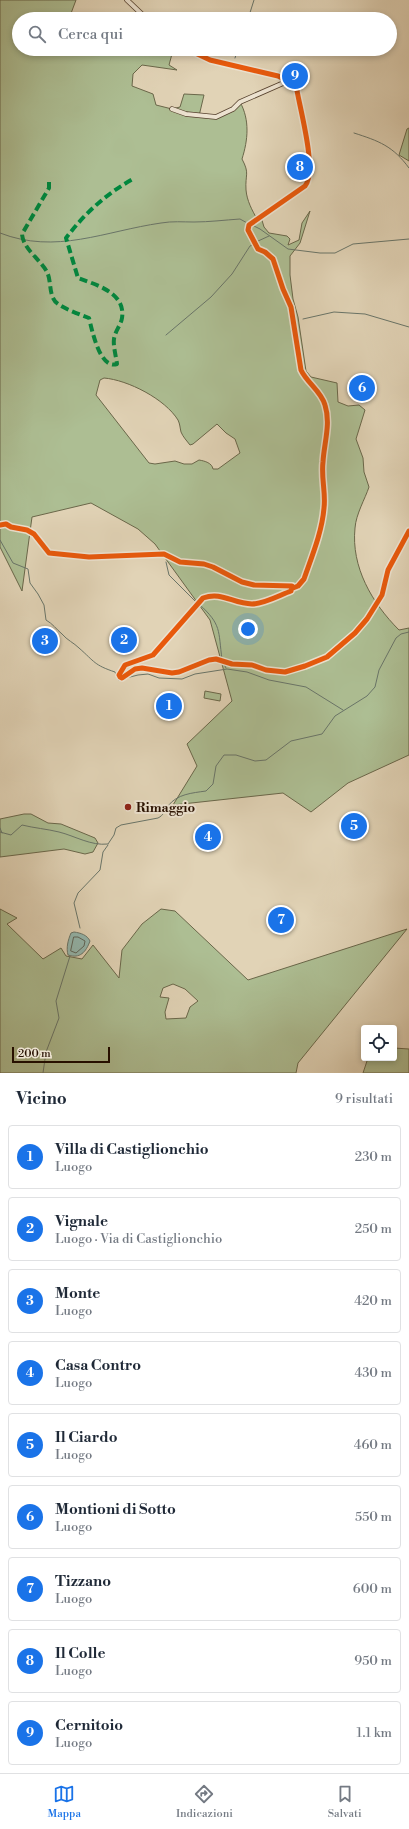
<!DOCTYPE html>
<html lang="it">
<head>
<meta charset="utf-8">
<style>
  body { margin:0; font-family:"Libre Bodoni",serif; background:#f2f2f3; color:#1f2937 }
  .controls { position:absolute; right:12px; bottom:12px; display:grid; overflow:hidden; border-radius:4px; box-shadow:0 2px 6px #0003 }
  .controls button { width:36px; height:36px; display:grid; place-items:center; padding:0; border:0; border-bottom:1px solid #e0e1e3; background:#fff; color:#1f2937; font:20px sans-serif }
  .scale { position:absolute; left:12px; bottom:10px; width:98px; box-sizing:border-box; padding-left:4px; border:2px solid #281000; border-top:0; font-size:11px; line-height:14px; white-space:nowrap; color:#281000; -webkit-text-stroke:3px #ece2d0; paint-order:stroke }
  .you { position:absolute; left:248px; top:629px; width:14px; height:14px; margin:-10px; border:3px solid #fff; border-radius:50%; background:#1a73e8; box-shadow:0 0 0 6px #1a73e833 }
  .badge { display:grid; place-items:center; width:26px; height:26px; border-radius:50%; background:#1a73e8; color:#fff; font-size:13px; font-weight:700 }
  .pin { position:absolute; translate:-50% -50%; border:2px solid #fff; box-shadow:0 1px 4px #0006 }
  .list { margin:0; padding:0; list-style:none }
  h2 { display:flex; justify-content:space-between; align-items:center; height:52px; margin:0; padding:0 16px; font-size:17px }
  h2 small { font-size:13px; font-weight:400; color:#747a83 }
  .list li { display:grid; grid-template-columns:26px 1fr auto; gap:12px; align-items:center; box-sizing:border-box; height:64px; margin:0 8px 8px; padding:0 8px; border:1px solid #e0e1e3; border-radius:4px }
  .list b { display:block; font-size:15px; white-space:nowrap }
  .list p { margin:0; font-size:13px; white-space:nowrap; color:#747a83 }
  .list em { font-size:13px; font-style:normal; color:#747a83 }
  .icon { flex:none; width:22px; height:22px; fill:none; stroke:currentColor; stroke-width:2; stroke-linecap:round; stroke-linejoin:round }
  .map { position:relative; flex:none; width:409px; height:1073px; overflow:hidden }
  .search { position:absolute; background:#fff; box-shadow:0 2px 6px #0003; left:12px; right:12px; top:12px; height:44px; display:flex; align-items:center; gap:10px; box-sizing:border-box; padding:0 14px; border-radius:22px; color:#747a83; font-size:15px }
  .sheet { height:700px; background:#fff }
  nav { display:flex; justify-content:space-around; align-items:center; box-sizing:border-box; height:56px; border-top:1px solid #e0e1e3; background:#fff; font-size:11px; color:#747a83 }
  nav a { display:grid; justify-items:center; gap:2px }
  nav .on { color:#1a73e8 }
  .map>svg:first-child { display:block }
  .green { fill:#adbe93; stroke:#6a674a; fill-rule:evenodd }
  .water { fill:#94b8af; stroke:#697569 }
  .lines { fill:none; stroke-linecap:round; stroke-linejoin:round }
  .shore { stroke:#5e6458; stroke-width:1 }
  .stream { stroke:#697569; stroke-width:1 }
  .minor-casing { stroke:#56412e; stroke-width:5.5 }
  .minor { stroke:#ece2d0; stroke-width:4 }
  .quiet { stroke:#00873e; stroke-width:4; stroke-dasharray:8 4; stroke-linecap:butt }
  .cycleway-casing { stroke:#ece2d0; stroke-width:8 }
  .cycleway { stroke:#e8590c; stroke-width:5 }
  .poi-dot { fill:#8f2418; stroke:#ece2d0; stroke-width:1.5 }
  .labels { text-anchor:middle; stroke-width:4; stroke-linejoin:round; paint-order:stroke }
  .poi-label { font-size:13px; font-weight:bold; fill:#281000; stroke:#ece2d0; text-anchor:start }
</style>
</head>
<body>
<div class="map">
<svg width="409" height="1073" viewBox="0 0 409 1073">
  <rect width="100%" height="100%" fill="#e1d3b6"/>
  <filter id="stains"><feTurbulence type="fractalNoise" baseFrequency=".005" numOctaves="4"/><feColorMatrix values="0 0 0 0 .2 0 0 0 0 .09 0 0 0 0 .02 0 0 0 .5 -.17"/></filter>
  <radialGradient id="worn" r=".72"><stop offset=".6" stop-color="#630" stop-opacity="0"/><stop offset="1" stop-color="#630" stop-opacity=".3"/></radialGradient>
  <path class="green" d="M0,0h76l-6,16 1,3h-52v30h147l6,5 -3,11 8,5 -35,-5 -9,9 -1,12 21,8 3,11 16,4 8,-2 4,-13 20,1 -5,21c20,1 26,0 41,-14 10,18 8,38 2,57 8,15 3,15 4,31 1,11 6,20 11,29l4,-2 3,10 5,6 18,3 3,3 -2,6 11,-5 3,-17 8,-12 -10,32 -10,13v19l3,24 5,18 8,54 5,6 26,6 1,19 10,4 11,-1 6,5 -9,29 7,19 1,14 5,15c-4,12 -13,27 -14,41 -4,39 17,75 44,102l10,-2v127l-61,28 -37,29 -28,-19 -110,12 24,-39 -10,-22 45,-43 -22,-81 -55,-76 -17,-15 -47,-26 -59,14 -10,74 -22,-44zM104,378c24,2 61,21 74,42 2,4 2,8 3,12 2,5 6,9 9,13l3,-1 24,-20 9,9 9,6 5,14 -22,16h-5c-1,-6 -8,-8 -14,-9l-7,4h-8l-9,-3 -20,3 -6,-1 -53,-68 4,-15z
    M409,128v33l-10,-6 8,-26z
    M205,691l16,3 -1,7 -16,-3z
    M24,814h7l17,9 13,1 34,14 3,5 -5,9 -8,2 -21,-5 -64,8v-38z
    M0,909l17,9 -10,6 36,35 18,-11 5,8 16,3 11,-14 26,33 3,-28 20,-26 19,-15 14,2 73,69 159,-51 -109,134 -2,10h-296zM173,984l12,5 13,12 -8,6 -4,11 -20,1 -1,-7 4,-14 -9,-1 3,-9z
    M394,1048l15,1v24h-46l5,-15h26z"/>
  <path class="water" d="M74,932c7,1 13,3 16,9 -4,11 -10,18 -22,14 -2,-7 0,-15 3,-22z"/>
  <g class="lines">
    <path class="shore" d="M74,937h4l7,4 -1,5 -8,7 -5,-2z"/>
    <path class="stream" d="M248,19l6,-19
      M235,58l3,-9
      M354,133c25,8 39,13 55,35
      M252,225l8,4 28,20 32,4h15l18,-9 56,-5
      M0,233c56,22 105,-2 161,-10 11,-2 22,-1 33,-1 15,0 31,-2 46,-3l9,5
      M256,242l13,-6
      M303,319l31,-7 31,2 44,13
      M166,335l45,-38 21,-23 18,-28 4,-2
      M0,540l13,23 15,6 2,14 8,11 6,11 2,15c7,4 10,9 16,14 5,6 12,9 17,14 16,14 15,17 36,24l3,8 20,-5 10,-1 11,4 23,1 13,-5 32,-5 20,3 22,8 37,7 37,23
      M166,562l3,13 27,27
      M199,604c23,21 19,26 23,55
      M223,662l3,6
      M0,828l2,5
      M0,832l11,3 11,-10c12,3 25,4 37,7 16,4 32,14 49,12l6,-9 2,-7 5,-3 37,-7c6,-3 6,-7 10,-12 9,-12 24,-13 38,-15l7,-7 3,-18 8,-11h12l19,6 11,-1 25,-19 31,-7 13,-18 32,-20 8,-9 4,-17 17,-32 5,-4 8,-2
      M80,928l-6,-25 4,-10 22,-23 3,-18 5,-7
      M43,1073l3,-21 13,-34 -3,-17 14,-45"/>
    <defs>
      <path id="minor" d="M127,0l20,19
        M187,49l23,11 68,16 18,9c3,21 22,86 9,101l-56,39 -1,5 10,19 7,3 8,7 10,30 8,18 10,63c6,13 20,21 24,35 6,19 -1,38 -2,57 -2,16 3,31 1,46 -2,24 -12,48 -20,71l-6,7 -5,2
        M172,109l14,5 30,3 17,-8 7,-7 48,-21
        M0,525l6,-1 5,3 16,3 7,4 15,19 40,4 75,-3 16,8 24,2 9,3 29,15 12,3 38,1 -1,5c-11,4 -27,13 -39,13 -19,0 -30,-13 -49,-6l-50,57 -28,10 -6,10 1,2 2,1 13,-9 7,-1 30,5 7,-1 30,-12 7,-1 16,5 20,1 14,5 19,2 20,-6 22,-9 28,-24 12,-14 15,-24 6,-25 21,-39"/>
    </defs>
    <use href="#minor" class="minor-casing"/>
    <use href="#minor" class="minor"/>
    <path class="quiet" d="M49,182v6l-27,46c1,15 18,25 25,38 5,10 1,25 11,32 9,6 21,10 31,14 3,12 11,52 28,46 -1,-8 -4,-18 -3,-25 1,-8 7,-14 8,-21 4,-25 -25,-33 -44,-40l-12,-40c19,-25 40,-44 67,-59"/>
    <defs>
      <path id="cycleway" d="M187,49l23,11 68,16 18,9c3,21 22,86 9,101l-56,39 -1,5 10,19 7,3 8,7 10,30 8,18 10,63c6,13 20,21 24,35 6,19 -1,38 -2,57 -2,16 3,31 1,46 -2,24 -12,48 -20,71l-6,7 -5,2
        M0,525l6,-1 5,3 16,3 7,4 15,19 40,4 75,-3 16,8 24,2 9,3 29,15 12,3 38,1 -1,5c-11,4 -27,13 -39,13 -19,0 -30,-13 -49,-6l-50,57 -28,10 -6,10 1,2 2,1 13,-9 7,-1 30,5 7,-1 30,-12 7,-1 16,5 20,1 14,5 19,2 20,-6 22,-9 28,-24 12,-14 15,-24 6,-25 21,-39"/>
    </defs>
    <use href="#cycleway" class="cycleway-casing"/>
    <use href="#cycleway" class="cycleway"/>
  </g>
  <circle class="poi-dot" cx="128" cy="807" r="4"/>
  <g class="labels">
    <g class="poi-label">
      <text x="136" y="812">Rimaggio</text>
    </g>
  </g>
  <rect width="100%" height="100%" filter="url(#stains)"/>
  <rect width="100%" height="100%" fill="url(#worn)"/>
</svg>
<div class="controls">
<button><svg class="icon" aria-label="locate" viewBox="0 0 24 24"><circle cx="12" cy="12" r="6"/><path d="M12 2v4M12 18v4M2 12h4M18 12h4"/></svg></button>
</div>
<div class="scale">200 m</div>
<div class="you"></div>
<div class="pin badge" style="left:169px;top:706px">1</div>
<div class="pin badge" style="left:124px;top:640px">2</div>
<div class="pin badge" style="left:45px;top:641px">3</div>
<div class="pin badge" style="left:208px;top:837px">4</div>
<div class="pin badge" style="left:354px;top:826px">5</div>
<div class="pin badge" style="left:362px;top:388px">6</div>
<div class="pin badge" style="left:281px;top:920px">7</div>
<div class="pin badge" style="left:300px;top:167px">8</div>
<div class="pin badge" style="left:295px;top:76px">9</div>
<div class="search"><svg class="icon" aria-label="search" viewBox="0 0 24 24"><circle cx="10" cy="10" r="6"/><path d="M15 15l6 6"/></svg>Cerca qui</div>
</div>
<section class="sheet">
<h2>Vicino<small>9 risultati</small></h2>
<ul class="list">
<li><span class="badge">1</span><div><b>Villa di Castiglionchio</b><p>Luogo</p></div><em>230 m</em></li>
<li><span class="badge">2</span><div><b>Vignale</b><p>Luogo · Via di Castiglionchio</p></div><em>250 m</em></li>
<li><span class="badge">3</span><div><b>Monte</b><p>Luogo</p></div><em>420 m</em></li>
<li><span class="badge">4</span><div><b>Casa Contro</b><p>Luogo</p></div><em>430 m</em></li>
<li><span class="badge">5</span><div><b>Il Ciardo</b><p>Luogo</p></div><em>460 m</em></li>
<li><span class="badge">6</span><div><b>Montioni di Sotto</b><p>Luogo</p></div><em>550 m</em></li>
<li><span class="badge">7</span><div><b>Tizzano</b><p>Luogo</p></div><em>600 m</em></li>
<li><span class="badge">8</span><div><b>Il Colle</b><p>Luogo</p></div><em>950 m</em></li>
<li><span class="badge">9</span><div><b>Cernitoio</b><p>Luogo</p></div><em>1.1 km</em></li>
</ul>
</section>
<nav>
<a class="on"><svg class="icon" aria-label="map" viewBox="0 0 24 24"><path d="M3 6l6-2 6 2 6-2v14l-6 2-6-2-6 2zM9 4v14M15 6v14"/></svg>Mappa</a>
<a><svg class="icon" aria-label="directions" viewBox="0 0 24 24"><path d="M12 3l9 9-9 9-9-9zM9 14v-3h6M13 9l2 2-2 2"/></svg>Indicazioni</a>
<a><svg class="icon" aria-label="saved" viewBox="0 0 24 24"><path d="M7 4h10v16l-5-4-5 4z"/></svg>Salvati</a>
</nav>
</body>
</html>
